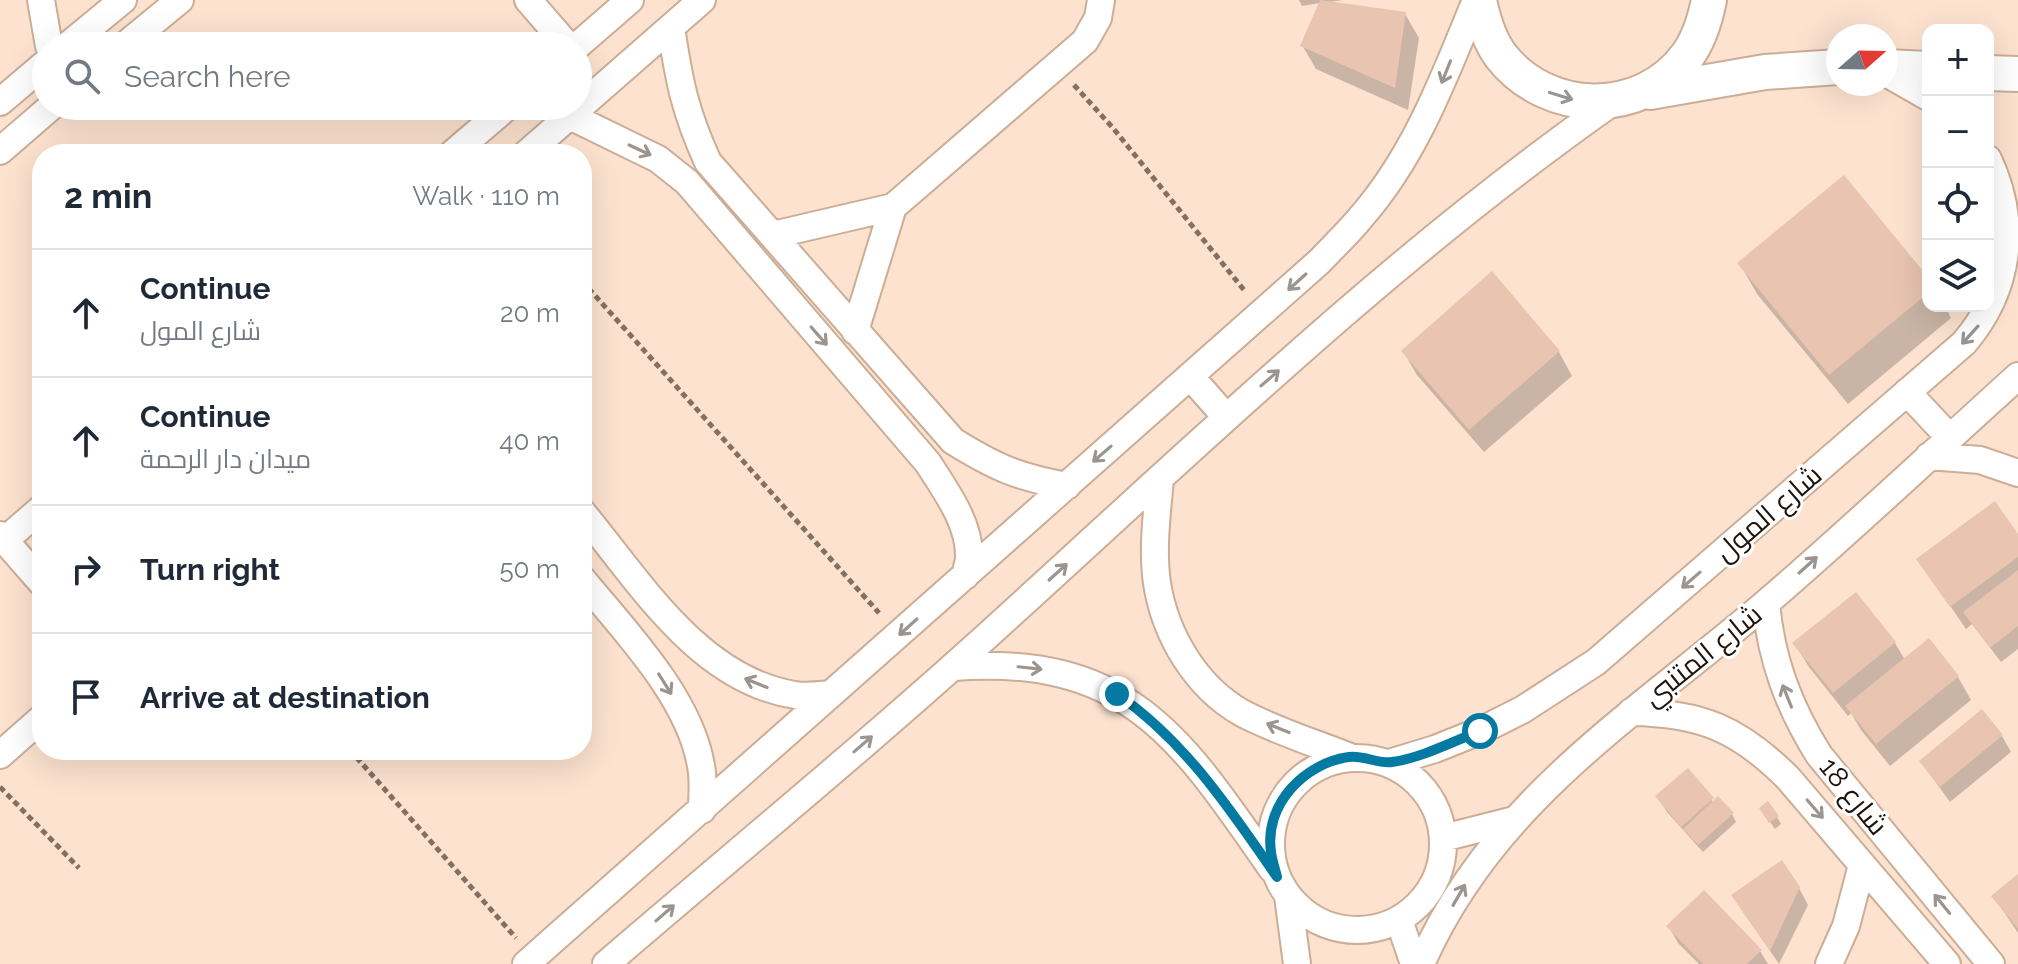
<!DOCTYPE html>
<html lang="en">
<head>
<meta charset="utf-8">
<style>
  body { margin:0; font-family:Raleway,Cairo,sans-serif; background:#f2f2f3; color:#1f2937 }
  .controls { position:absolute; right:24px; top:24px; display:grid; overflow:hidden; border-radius:16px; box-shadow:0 8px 32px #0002 }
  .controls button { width:72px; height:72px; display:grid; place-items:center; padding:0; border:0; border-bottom:2px solid #e0e1e3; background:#fff; color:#1f2937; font:40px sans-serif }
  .compass { position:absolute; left:1826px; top:24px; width:72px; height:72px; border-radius:50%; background:#fff; box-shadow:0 8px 32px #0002; rotate:70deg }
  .stop { position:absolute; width:24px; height:24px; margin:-18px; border:6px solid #047aa3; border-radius:50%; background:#fff }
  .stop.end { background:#047aa3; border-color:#fff; box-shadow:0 2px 8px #0008 }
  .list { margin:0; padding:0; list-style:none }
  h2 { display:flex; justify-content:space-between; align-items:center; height:104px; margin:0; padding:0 32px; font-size:34px }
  h2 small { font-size:26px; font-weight:400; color:#747a83 }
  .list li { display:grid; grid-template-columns:52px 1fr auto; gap:24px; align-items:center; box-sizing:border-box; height:128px; padding:0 32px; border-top:2px solid #e0e1e3 }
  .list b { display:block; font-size:30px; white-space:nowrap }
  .list p { margin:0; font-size:26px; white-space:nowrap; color:#747a83 }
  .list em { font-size:26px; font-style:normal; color:#747a83 }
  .icon { flex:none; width:44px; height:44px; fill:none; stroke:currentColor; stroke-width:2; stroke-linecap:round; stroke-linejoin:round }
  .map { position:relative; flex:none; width:2018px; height:964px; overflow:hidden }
  .search { position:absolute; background:#fff; box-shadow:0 8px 32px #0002; left:32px; top:32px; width:560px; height:88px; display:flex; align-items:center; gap:20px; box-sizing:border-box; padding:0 28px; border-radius:44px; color:#747a83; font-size:30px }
  .panel { position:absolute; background:#fff; box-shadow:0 8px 32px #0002; left:32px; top:144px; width:560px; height:616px; border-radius:32px }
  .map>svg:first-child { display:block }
  .shadow { fill:#0003 }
  .building { fill:#e8c4b1 }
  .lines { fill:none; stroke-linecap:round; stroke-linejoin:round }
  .minor-casing { stroke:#ccad96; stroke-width:30 }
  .tertiary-casing { stroke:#ccad96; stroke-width:38 }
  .path { stroke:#827063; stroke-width:5; stroke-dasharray:6 4; stroke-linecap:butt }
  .minor { stroke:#fff; stroke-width:26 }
  .tertiary { stroke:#fff; stroke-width:34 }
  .oneway { stroke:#9a9591 }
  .route { stroke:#047aa3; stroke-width:10 }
  .labels { text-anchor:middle; stroke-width:6; stroke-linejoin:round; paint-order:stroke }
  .street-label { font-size:28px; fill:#1e130b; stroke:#fff }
</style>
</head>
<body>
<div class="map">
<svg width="2018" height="964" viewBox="0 0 2018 964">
  <rect width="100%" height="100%" fill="#fce2cf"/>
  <path class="shadow" d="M1299,0h44l-14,2 76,12 14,24 -11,72 -92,-41 -14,-24 18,-42 -18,3z
    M1740,264l188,16v26h17l6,12 -103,86 -91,-110z
    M1403,351l156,1 13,24 -88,76 -67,-77z
    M2018,537v112l-17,13 -29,-38 -6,5 -48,-70z
    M1895,643l10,17 53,17 13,23 -81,66 -29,-36 -10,-17 -3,3 -39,-49 -14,-23z
    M2002,736l9,16 -61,50 -29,-40z
    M1688,770l26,33 18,11 4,8 -33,30 -36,-40 -10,-16z
    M1766,816l11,1 4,7 -6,5z
    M2018,877v56l-24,-36z
    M1799,888l9,17 -29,59 -36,-53z
    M1669,927l91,24 8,13h-69l-21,-21z"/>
  <path class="building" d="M1320,0l86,12 -11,76 -95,-42z
    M1844,175l84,102v16l-99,82 -92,-112z
    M1492,271l68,80 -91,79 -68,-79z
    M1995,501l23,33v23l-68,50 -34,-48z
    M2018,570v56l-28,22 -27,-36z
    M1856,592l40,50 -63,51 -41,-50z
    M1929,638l30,38 -83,68 -31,-38z
    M1982,709l21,26 -63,52 -21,-26z
    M1688,768l26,30 -33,29 -26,-31z
    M1718,796l16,17 -36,32 -15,-16z
    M1768,801l11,15 -10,7 -10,-15z
    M1782,860l18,27 -30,64 -39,-56z
    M2018,874v55l-27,-33z
    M1704,890l58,60 -15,14h-44l-37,-38z"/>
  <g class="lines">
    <defs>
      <path id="minor" d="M41,0l8,46
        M528,0l40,46
        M671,27c8,54 14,85 37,135l245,279c42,26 64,36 114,45
        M67,46l56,-46
        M124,46l56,-46
        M577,46l53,-46
        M1886,73l42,24
        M0,102l46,-39
        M570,116l88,43 29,23 241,281c17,27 42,60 41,94 0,6 -3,13 -4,19
        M0,151l52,-45
        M452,154l56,-48
        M526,154l176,-154
        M773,235l120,-28 192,-166 13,-23 3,-18
        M855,331l38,-124
        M1190,376l36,41
        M1907,392l43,46
        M1929,456l51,4 38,13
        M1160,479c-3,34 -8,70 -3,104 8,52 39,104 85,130 34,18 73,30 108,44
        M582,512c57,69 117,168 213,183 11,2 25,0 36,-1
        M0,535l42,48
        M5,540l37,-32
        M582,579c43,52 108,119 119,187 3,14 1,30 1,44
        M1766,603c5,57 23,104 53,152l172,209
        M953,667c176,-13 228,71 319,202
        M1631,712c70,1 108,17 157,66l159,186
        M0,755l42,-37
        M1271 844a86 86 0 1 1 172 0a86 86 0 1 1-172 0Z
        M1389,763l46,-14 45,-18 42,-21 74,-48 368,-319c46,-54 54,-120 24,-184
        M1443,838l71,-18
        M1288,896l9,68
        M1399,920l15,44
        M526,964l794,-703c14,-15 29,-29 42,-45 54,-62 83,-141 114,-216
        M606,964c135,-116 273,-229 404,-349 196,-178 387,-362 604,-514
        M1421,964c72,-164 214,-249 344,-360 86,-74 169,-152 253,-228
        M1829,964l17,-38 16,-61"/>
      <path id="tertiary" d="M1479,0c4,20 10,40 22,56 46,59 140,62 186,0 12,-16 18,-36 22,-56
        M1886,67l42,2
        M1988,73l30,1
        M1650,92l115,-20 73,-5"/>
    </defs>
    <use href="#minor" class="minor-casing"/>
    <use href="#tertiary" class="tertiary-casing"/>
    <path class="path" d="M1074,85l39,43 131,162
      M582,281l297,332
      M350,750l166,188
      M0,787l79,81"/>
    <use href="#minor" class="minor"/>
    <use href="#tertiary" class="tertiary"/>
  </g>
  <defs><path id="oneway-shaft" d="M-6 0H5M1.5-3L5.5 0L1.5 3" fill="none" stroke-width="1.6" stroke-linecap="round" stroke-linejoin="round" transform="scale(2)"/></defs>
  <g class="oneway">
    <use href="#oneway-shaft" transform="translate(1446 72) rotate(112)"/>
    <use href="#oneway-shaft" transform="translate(1561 96) rotate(17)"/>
    <use href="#oneway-shaft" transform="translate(640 150) rotate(25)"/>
    <use href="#oneway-shaft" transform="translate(1297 282) rotate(138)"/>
    <use href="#oneway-shaft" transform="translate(1970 335) rotate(132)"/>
    <use href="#oneway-shaft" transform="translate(819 336) rotate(49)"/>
    <use href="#oneway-shaft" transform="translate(1270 378) rotate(-41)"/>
    <use href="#oneway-shaft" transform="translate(1102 454) rotate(139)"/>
    <use href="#oneway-shaft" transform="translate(1808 565) rotate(-42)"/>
    <use href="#oneway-shaft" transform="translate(1058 572) rotate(-42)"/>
    <use href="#oneway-shaft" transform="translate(1691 580) rotate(139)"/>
    <use href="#oneway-shaft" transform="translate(908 627) rotate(138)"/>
    <use href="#oneway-shaft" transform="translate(1030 668) rotate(6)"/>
    <use href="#oneway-shaft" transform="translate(756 683) rotate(-158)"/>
    <use href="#oneway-shaft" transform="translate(665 684) rotate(58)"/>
    <use href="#oneway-shaft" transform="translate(1787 696) rotate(-112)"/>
    <use href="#oneway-shaft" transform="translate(1278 728) rotate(-158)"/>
    <use href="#oneway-shaft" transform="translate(863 744) rotate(-41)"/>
    <use href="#oneway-shaft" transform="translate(1815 809) rotate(49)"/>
    <use href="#oneway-shaft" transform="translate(1459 895) rotate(-60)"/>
    <use href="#oneway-shaft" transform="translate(1942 904) rotate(-129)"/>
    <use href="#oneway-shaft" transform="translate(665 913) rotate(-41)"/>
  </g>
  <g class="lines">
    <path class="route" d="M1117,694c68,47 113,115 160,183 -2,-8 -5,-17 -6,-25 -7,-47 33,-89 78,-95 14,-2 29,7 43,5 29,-4 60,-20 88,-31"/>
  </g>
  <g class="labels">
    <g class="street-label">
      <text transform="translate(1768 513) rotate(-41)" y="10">شارع المول</text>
      <text transform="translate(1702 655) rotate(-39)" y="10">شارع المتنبي</text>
      <text transform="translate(1854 796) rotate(51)" y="10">شارع 18</text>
    </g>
  </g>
</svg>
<div class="controls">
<button>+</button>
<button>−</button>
<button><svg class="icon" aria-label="locate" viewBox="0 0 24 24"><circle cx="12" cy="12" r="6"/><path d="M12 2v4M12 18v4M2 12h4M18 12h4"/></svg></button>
<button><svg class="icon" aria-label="layers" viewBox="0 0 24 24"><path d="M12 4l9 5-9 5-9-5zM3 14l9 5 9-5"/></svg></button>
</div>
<svg class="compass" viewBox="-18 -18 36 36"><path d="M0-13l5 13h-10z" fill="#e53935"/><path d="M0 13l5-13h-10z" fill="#747a83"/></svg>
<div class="stop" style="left:1480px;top:731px"></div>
<div class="stop end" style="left:1117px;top:694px"></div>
<div class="search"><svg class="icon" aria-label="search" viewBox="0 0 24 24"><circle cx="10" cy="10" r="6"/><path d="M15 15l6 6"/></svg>Search here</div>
<section class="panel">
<h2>2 min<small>Walk · 110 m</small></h2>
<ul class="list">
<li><svg class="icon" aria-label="ahead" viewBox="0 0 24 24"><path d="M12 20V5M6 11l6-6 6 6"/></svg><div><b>Continue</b><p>شارع المول</p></div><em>20 m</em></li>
<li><svg class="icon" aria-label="ahead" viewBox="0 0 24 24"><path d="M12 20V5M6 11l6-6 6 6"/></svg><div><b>Continue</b><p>ميدان دار الرحمة</p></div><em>40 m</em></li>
<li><svg class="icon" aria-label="right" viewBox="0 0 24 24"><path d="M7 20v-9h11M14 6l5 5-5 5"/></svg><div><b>Turn right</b></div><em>50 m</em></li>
<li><svg class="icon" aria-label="arrive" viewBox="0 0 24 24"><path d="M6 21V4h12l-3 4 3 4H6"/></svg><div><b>Arrive at destination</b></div></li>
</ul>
</section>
</div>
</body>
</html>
